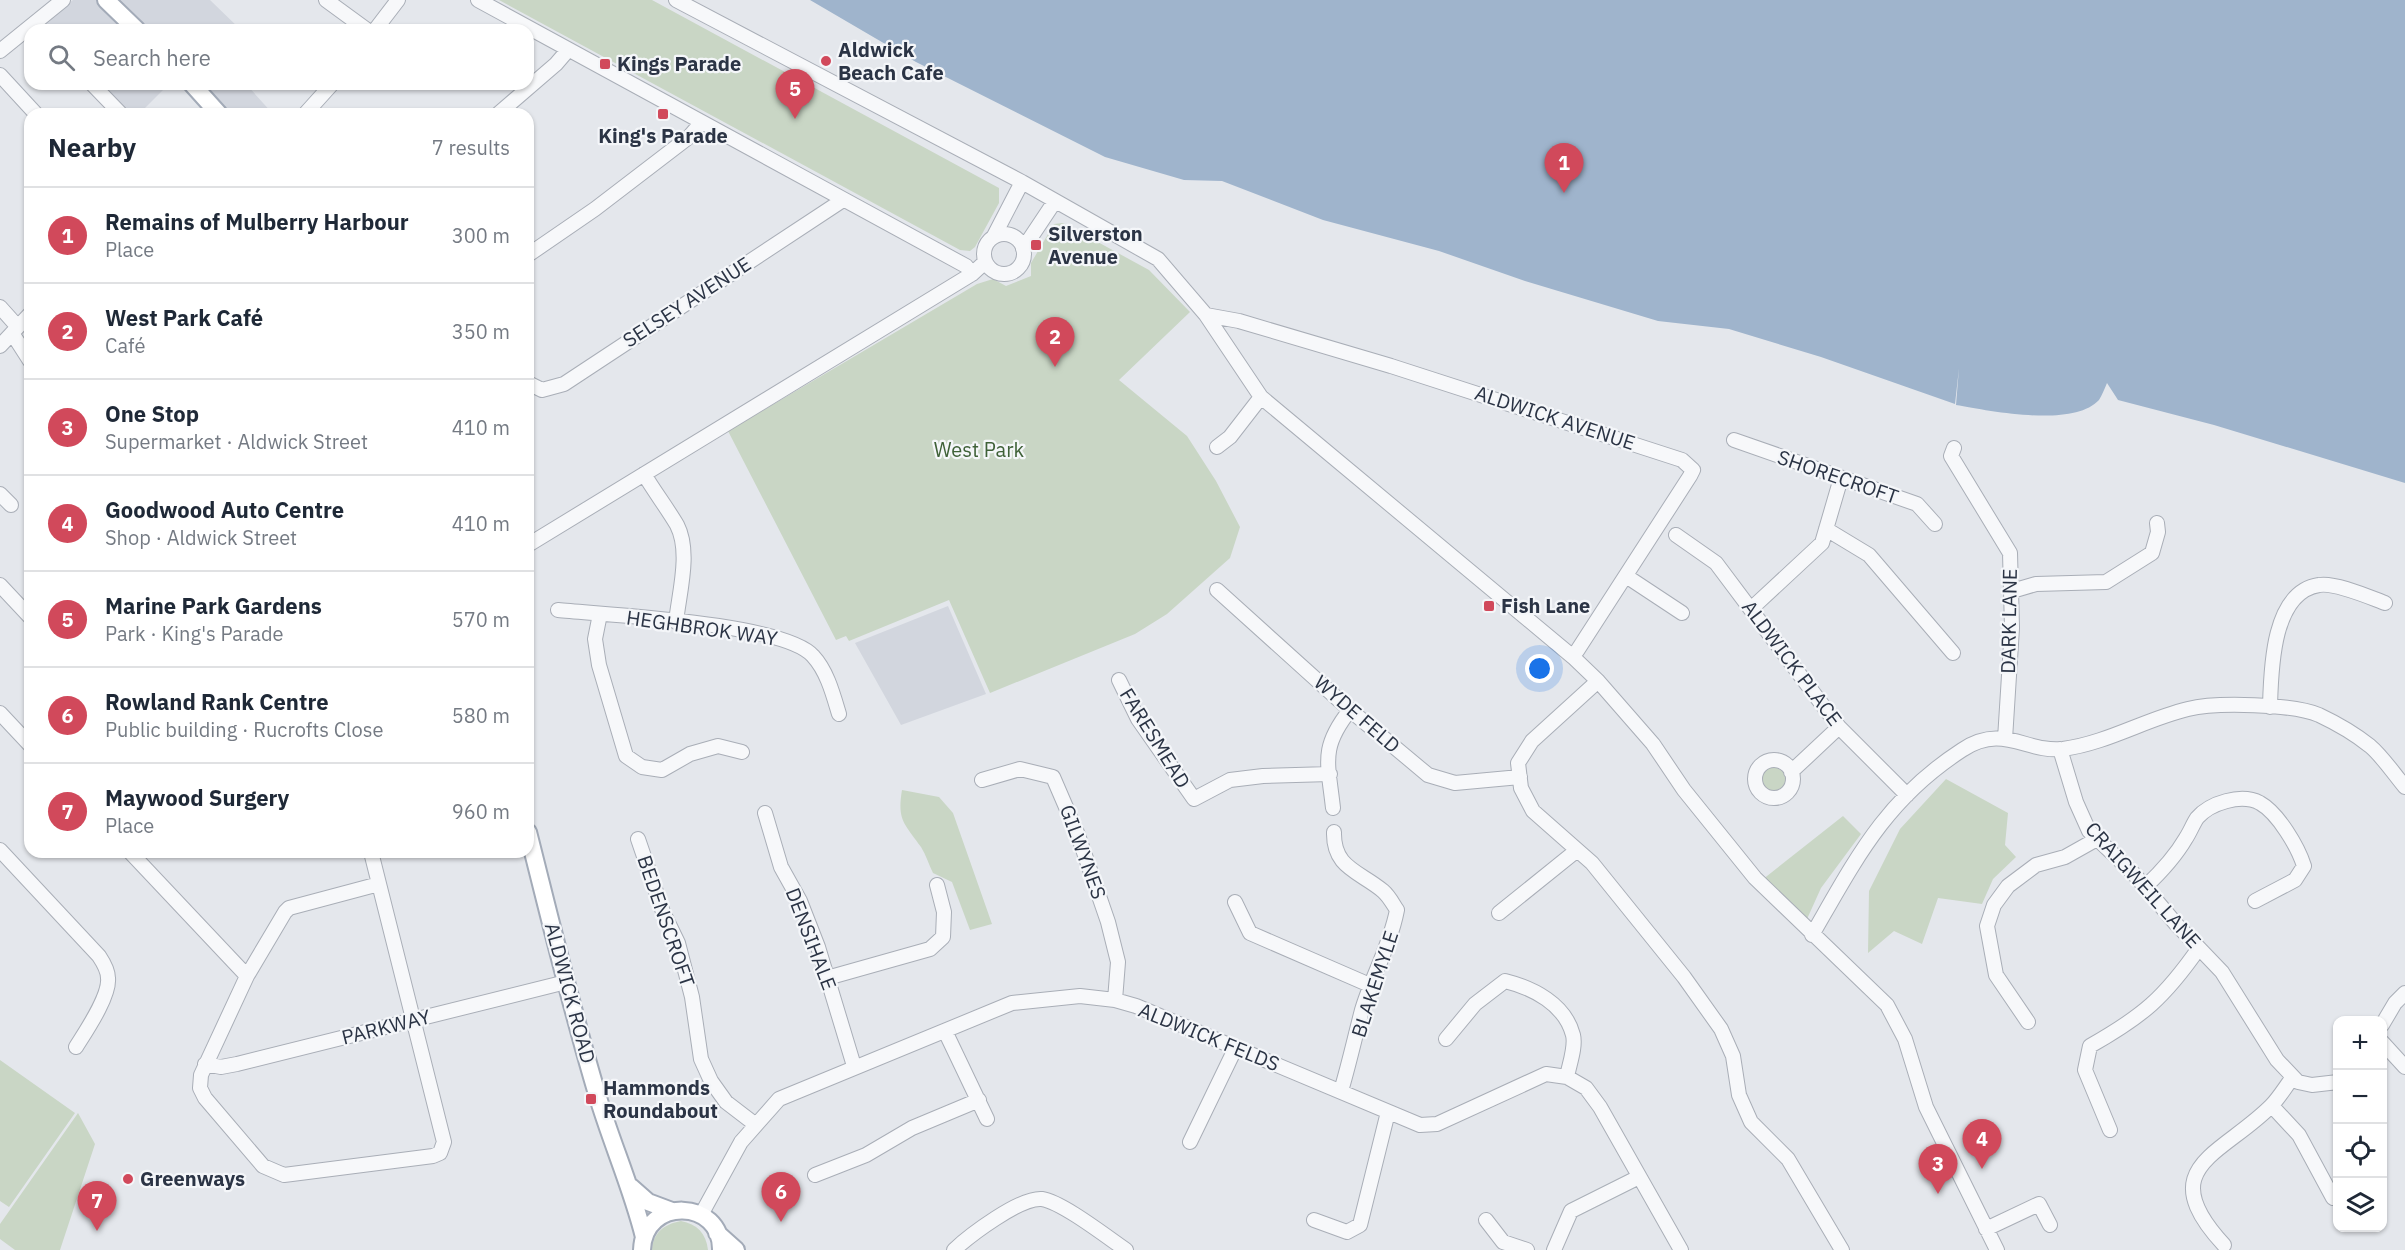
<!DOCTYPE html>
<html lang="en">
<head>
<meta charset="utf-8">
<style>
  body { margin:0; font-family:"IBM Plex Sans",sans-serif; background:#f6f6f7; color:#1f2937 }
  .controls { position:absolute; right:18px; bottom:18px; display:grid; overflow:hidden; border-radius:12px; box-shadow:0 2px 4px #0004 }
  .controls button { width:54px; height:54px; display:grid; place-items:center; padding:0; border:0; border-bottom:2px solid #e0e1e3; background:#fff; color:#1f2937; font:30px sans-serif }
  .you { position:absolute; left:1540px; top:669px; width:21px; height:21px; margin:-15px; border:4px solid #fff; border-radius:50%; background:#1a73e8; box-shadow:0 0 0 9px #1a73e833 }
  .badge { display:grid; place-items:center; width:39px; height:39px; border-radius:50%; background:#d1495b; color:#fff; font-size:20px; font-weight:700 }
  .pin { position:absolute; translate:-50% -50px; filter:drop-shadow(0 2px 3px #0008) }
  .pin::after { content:''; position:absolute; top:32px; width:21px; height:18px; background:inherit; clip-path:polygon(0 0,100% 0,50% 100%) }
  .list { margin:0; padding:0; list-style:none }
  h2 { display:flex; justify-content:space-between; align-items:center; height:78px; margin:0; padding:0 24px; font-size:26px }
  h2 small { font-size:20px; font-weight:400; color:#747a83 }
  .list li { display:grid; grid-template-columns:39px 1fr auto; gap:18px; align-items:center; box-sizing:border-box; height:96px; padding:0 24px; border-top:2px solid #e0e1e3 }
  .list b { display:block; font-size:22px; white-space:nowrap }
  .list p { margin:0; font-size:20px; white-space:nowrap; color:#747a83 }
  .list em { font-size:20px; font-style:normal; color:#747a83 }
  .icon { flex:none; width:33px; height:33px; fill:none; stroke:currentColor; stroke-width:2; stroke-linecap:round; stroke-linejoin:round }
  .map { position:relative; flex:none; width:2405px; height:1250px; overflow:hidden }
  .search { position:absolute; background:#fff; box-shadow:0 2px 4px #0004; left:24px; top:24px; width:510px; height:66px; display:flex; align-items:center; gap:15px; box-sizing:border-box; padding:0 21px; border-radius:18px; color:#747a83; font-size:22px }
  .panel { position:absolute; background:#fff; box-shadow:0 2px 4px #0004; left:24px; top:108px; width:510px; height:750px; border-radius:18px }
  .map>svg:first-child { display:block }
  .built { fill:#d2d6de }
  .green { fill:#c9d6c5 }
  .water { fill:#9fb4cc }
  .lines { fill:none; stroke-linecap:round; stroke-linejoin:round }
  .minor-casing { stroke:#a9aeb7; stroke-width:16 }
  .major-casing { stroke:#a3abb8; stroke-width:20 }
  .minor { stroke:#f7f8fa; stroke-width:14 }
  .major { stroke:#fff; stroke-width:16 }
  .poi-dot { fill:#d1495b; stroke:#f4f6f9; stroke-width:2 }
  .labels { text-anchor:middle; stroke-width:4.5; stroke-linejoin:round; paint-order:stroke }
  .poi-label { font-size:20px; font-weight:bold; fill:#2b3445; stroke:#f4f6f9; text-anchor:start }
  .street-label { font-size:20px; fill:#2b3445; stroke:#f4f6f9 }
  .park-label { font-size:20px; fill:#3f6138; stroke:#f4f6f9 }
</style>
</head>
<body>
<div class="map">
<svg width="2405" height="1250" viewBox="0 0 2405 1250">
  <rect width="100%" height="100%" fill="#e4e7ec"/>
  <path class="built" d="M73,0h137l31,30h-196l-5,-5z
    M98,84h71l-30,30h-12z
    M202,84h44l27,30h-45z
    M948,606l38,88 -85,31 -46,-82z"/>
  <path class="green" d="M499,0h153l347,188v15l-24,44 -5,4 -10,-1z
    M1063,223l86,47 41,42 -71,68 68,56 29,45 24,46 -10,31 -63,56 -32,20 -145,59 -41,-93 -100,41 -3,-5 -10,4 -108,-209 249,-147 16,-5 13,7 25,-10v-13l23,-39z
    M1757 780a16 16 0 1 1 32 0a16 16 0 1 1-32 0Z
    M1946,779l62,34 -3,32 11,12 -23,22 -11,25 -44,-6 -16,46 -28,-13 -26,22 1,-62 31,-62z
    M902,790l37,7 14,16 39,111 -22,6 -18,-48 -19,-9c-4,-8 -7,-18 -12,-26 -17,-24 -24,-27 -19,-57z
    M1843,816l18,18 -40,54 -14,31 -45,-39z
    M0,1060l75,53 -66,94 -9,-6z
    M78,1113l17,31 -35,106h-45l-15,-11v-15z
    M681,1221c16,3 25,12 27,29h-56c1,-17 12,-26 29,-29z"/>
  <path class="water" d="M810,0h1595v483l-191,-58 -96,-25 -11,-17c-2,5 -5,12 -8,17 -26,28 -108,11 -143,5l3,-37 -4,36 -134,-47 -92,-28 -71,-8 -133,-40 -86,-30 -116,-31 -101,-39 -38,-1 -79,-23 -189,-95z"/>
  <g class="lines">
    <defs>
      <path id="minor" d="M326,0l41,30
        M478,0l488,266 6,8
        M676,0l346,182 136,77 48,56 55,82 312,260 25,24 55,63 31,46 71,88 132,127 18,34 21,68 71,143
        M375,30l23,-30
        M0,51l63,-51
        M0,75l36,39
        M92,84l29,30
        M305,114l27,-30
        M498,114l58,-50 12,-14
        M984 254a20 20 0 1 1 40 0a20 20 0 1 1-40 0Z
        M994,236l28,-54
        M1023,249l32,-48
        M528,255l67,-46 94,-72 12,-14
        M0,307l17,19
        M1206,315l33,6 152,45 291,94 11,10 -3,6 -113,175
        M12,333l18,28
        M0,346l30,-32
        M528,383l14,7 22,-6 279,-184
        M1734,440l183,64 18,20
        M1217,447l13,-10 31,-40
        M1954,448l-3,8 59,97 2,75 -7,111
        M644,474c10,17 23,34 33,51 14,27 2,68 -1,97
        M0,494l11,11
        M1826,529l43,26 84,98
        M1676,535l40,28 123,164 68,68
        M528,545l444,-271 13,-12
        M1626,576l56,37
        M0,585l30,32
        M1217,590l133,120 78,65 27,8 65,-6
        M2012,591l24,-7 70,-2 46,-29 6,-21 -1,-9
        M1752,608l70,-65 19,-65
        M558,610c50,5 226,13 255,46 14,15 20,38 26,58
        M600,614l-5,25 4,26 27,91 16,11 20,3 28,-16 28,-8 24,6
        M1119,680l19,39 56,80 36,-19 33,-4 67,-2
        M1598,681l-66,60 -14,22 3,25 12,23 59,52 92,114 37,52 12,27 6,39 12,27 37,37 54,91
        M2270,707c1,-37 2,-115 49,-122 16,-3 50,12 66,18
        M0,713l30,32
        M2060,749l16,53 13,29 45,43 42,50 46,48 55,88 21,22 14,3 26,-3
        M1755 779a19 19 0 1 1 38 0a19 19 0 1 1-38 0Z
        M1791,772l48,-45
        M982,780l38,-11 33,8 25,58 30,87 10,40 -3,38
        M1333,808c-5,-46 -13,-60 17,-98
        M765,813l16,54 19,34 18,46 36,119
        M1334,832c-1,36 25,39 49,59 6,5 10,13 14,19 -7,36 -25,66 -35,100 -7,27 -13,54 -21,81
        M638,839l25,73 15,31 14,54 9,62 10,22 15,21 30,23
        M0,850l99,106c4,6 9,14 9,22 2,18 -22,53 -32,69
        M130,852l117,124
        M371,852l73,290 -4,11 -7,3 -149,19 -21,-9 -58,-68 -5,-10 1,-13 46,-99 38,-64 4,-4 90,-24
        M2145,887c16,-15 30,-30 41,-49 4,-6 7,-14 11,-20 13,-15 44,-25 63,-15 18,10 38,44 44,63l-9,14 -40,21
        M1235,902l15,31 122,53
        M1499,913l77,-62
        M1812,935c44,-76 73,-135 150,-185 41,-27 64,3 101,-1 44,-6 83,-30 125,-40 28,-7 105,-5 131,6 17,8 36,19 51,31 13,11 24,28 35,41
        M827,978l103,-29 13,-12 1,-25 -7,-27
        M2028,1022l-32,-47 -9,-49 7,-21 14,-19 28,-21 29,-8 32,-18
        M2382,1025l13,-22 10,-10
        M945,1031l42,88
        M1446,1039l29,-35 30,-23c28,7 60,23 68,54 3,12 -4,30 -6,42
        M2382,1042l23,25
        M205,1064l16,3 16,-3 329,-82
        M2272,1106l27,29 34,63
        M2110,1130l-25,-60 5,-24c53,-30 74,-48 109,-98
        M1190,1142l46,-95
        M815,1175l51,-20 46,-27 67,-28
        M701,1215l40,-73 38,-43 233,-96 68,-7 35,4 21,6 284,119 17,-1 109,-50 21,3 19,11 14,19 81,143
        M1314,1220l33,12 13,-7 28,-113
        M1486,1220l17,22 24,8
        M1986,1229l53,-25 11,21
        M2224,1245c-72,-78 -3,-89 47,-139 8,-8 15,-20 22,-29
        M954,1250c15,-14 66,-53 88,-51 20,3 65,38 84,51
        M1554,1250l17,-39 68,-34"/>
      <path id="major" d="M106,0l31,30
        M192,84l27,30
        M528,832c22,87 43,175 69,262 14,48 35,94 47,143
        M631,1187l17,15 24,9
        M717,1233l19,17
        M642,1250c2,-54 80,-51 79,0"/>
    </defs>
    <use href="#minor" class="minor-casing"/>
    <use href="#major" class="major-casing"/>
    <use href="#minor" class="minor"/>
    <use href="#major" class="major"/>
  </g>
  <g class="poi-dot">
    <circle cx="826" cy="61" r="6"/>
    <rect x="599" y="58" width="12" height="12" rx="3"/>
    <rect x="657" y="108" width="12" height="12" rx="3"/>
    <rect x="1030" y="239" width="12" height="12" rx="3"/>
    <rect x="1483" y="600" width="12" height="12" rx="3"/>
    <rect x="585" y="1093" width="12" height="12" rx="3"/>
    <circle cx="128" cy="1179" r="6"/>
  </g>
  <g class="labels">
    <g class="poi-label">
      <text x="838" y="57">Aldwick<tspan x="838" dy="23">Beach Cafe</tspan></text>
      <text x="617" y="71">Kings Parade</text>
      <text x="663" y="143" text-anchor="middle">King's Parade</text>
      <text x="1048" y="241">Silverston<tspan x="1048" dy="23">Avenue</tspan></text>
      <text x="1501" y="613">Fish Lane</text>
      <text x="603" y="1095">Hammonds<tspan x="603" dy="23">Roundabout</tspan></text>
      <text x="140" y="1186">Greenways</text>
    </g>
    <g class="street-label">
      <text transform="translate(687 302) rotate(-33)" y="7">SELSEY AVENUE</text>
      <text transform="translate(1555 418) rotate(18)" y="7">ALDWICK AVENUE</text>
      <text transform="translate(1838 477) rotate(19)" y="7">SHORECROFT</text>
      <text transform="translate(2009 621) rotate(-89)" y="7">DARK LANE</text>
      <text transform="translate(702 628) rotate(8)" y="7">HEGHBROK WAY</text>
      <text transform="translate(1792 663) rotate(53)" y="7">ALDWICK PLACE</text>
      <text transform="translate(1357 714) rotate(41)" y="7">WYDE FELD</text>
      <text transform="translate(1155 738) rotate(58)" y="7">FARESMEAD</text>
      <text transform="translate(1083 852) rotate(70)" y="7">GILWYNES</text>
      <text transform="translate(2143 885) rotate(48)" y="7">CRAIGWEIL LANE</text>
      <text transform="translate(666 921) rotate(71)" y="7">BEDENSCROFT</text>
      <text transform="translate(811 939) rotate(69)" y="7">DENSIHALE</text>
      <text transform="translate(1375 984) rotate(-72)" y="7">BLAKEMYLE</text>
      <text transform="translate(570 993) rotate(75)" y="7">ALDWICK ROAD</text>
      <text transform="translate(386 1027) rotate(-14)" y="7">PARKWAY</text>
      <text transform="translate(1209 1037) rotate(22)" y="7">ALDWICK FELDS</text>
    </g>
    <g class="park-label">
      <text x="979" y="457">West Park</text>
    </g>
  </g>
</svg>
<div class="controls">
<button>+</button>
<button>−</button>
<button><svg class="icon" aria-label="locate" viewBox="0 0 24 24"><circle cx="12" cy="12" r="6"/><path d="M12 2v4M12 18v4M2 12h4M18 12h4"/></svg></button>
<button><svg class="icon" aria-label="layers" viewBox="0 0 24 24"><path d="M12 4l9 5-9 5-9-5zM3 14l9 5 9-5"/></svg></button>
</div>
<div class="you"></div>
<div class="pin badge" style="left:1564px;top:193px">1</div>
<div class="pin badge" style="left:1055px;top:367px">2</div>
<div class="pin badge" style="left:1938px;top:1194px">3</div>
<div class="pin badge" style="left:1982px;top:1169px">4</div>
<div class="pin badge" style="left:795px;top:119px">5</div>
<div class="pin badge" style="left:781px;top:1222px">6</div>
<div class="pin badge" style="left:97px;top:1231px">7</div>
<div class="search"><svg class="icon" aria-label="search" viewBox="0 0 24 24"><circle cx="10" cy="10" r="6"/><path d="M15 15l6 6"/></svg>Search here</div>
<section class="panel">
<h2>Nearby<small>7 results</small></h2>
<ul class="list">
<li><span class="badge">1</span><div><b>Remains of Mulberry Harbour</b><p>Place</p></div><em>300 m</em></li>
<li><span class="badge">2</span><div><b>West Park Café</b><p>Café</p></div><em>350 m</em></li>
<li><span class="badge">3</span><div><b>One Stop</b><p>Supermarket · Aldwick Street</p></div><em>410 m</em></li>
<li><span class="badge">4</span><div><b>Goodwood Auto Centre</b><p>Shop · Aldwick Street</p></div><em>410 m</em></li>
<li><span class="badge">5</span><div><b>Marine Park Gardens</b><p>Park · King's Parade</p></div><em>570 m</em></li>
<li><span class="badge">6</span><div><b>Rowland Rank Centre</b><p>Public building · Rucrofts Close</p></div><em>580 m</em></li>
<li><span class="badge">7</span><div><b>Maywood Surgery</b><p>Place</p></div><em>960 m</em></li>
</ul>
</section>
</div>
</body>
</html>
